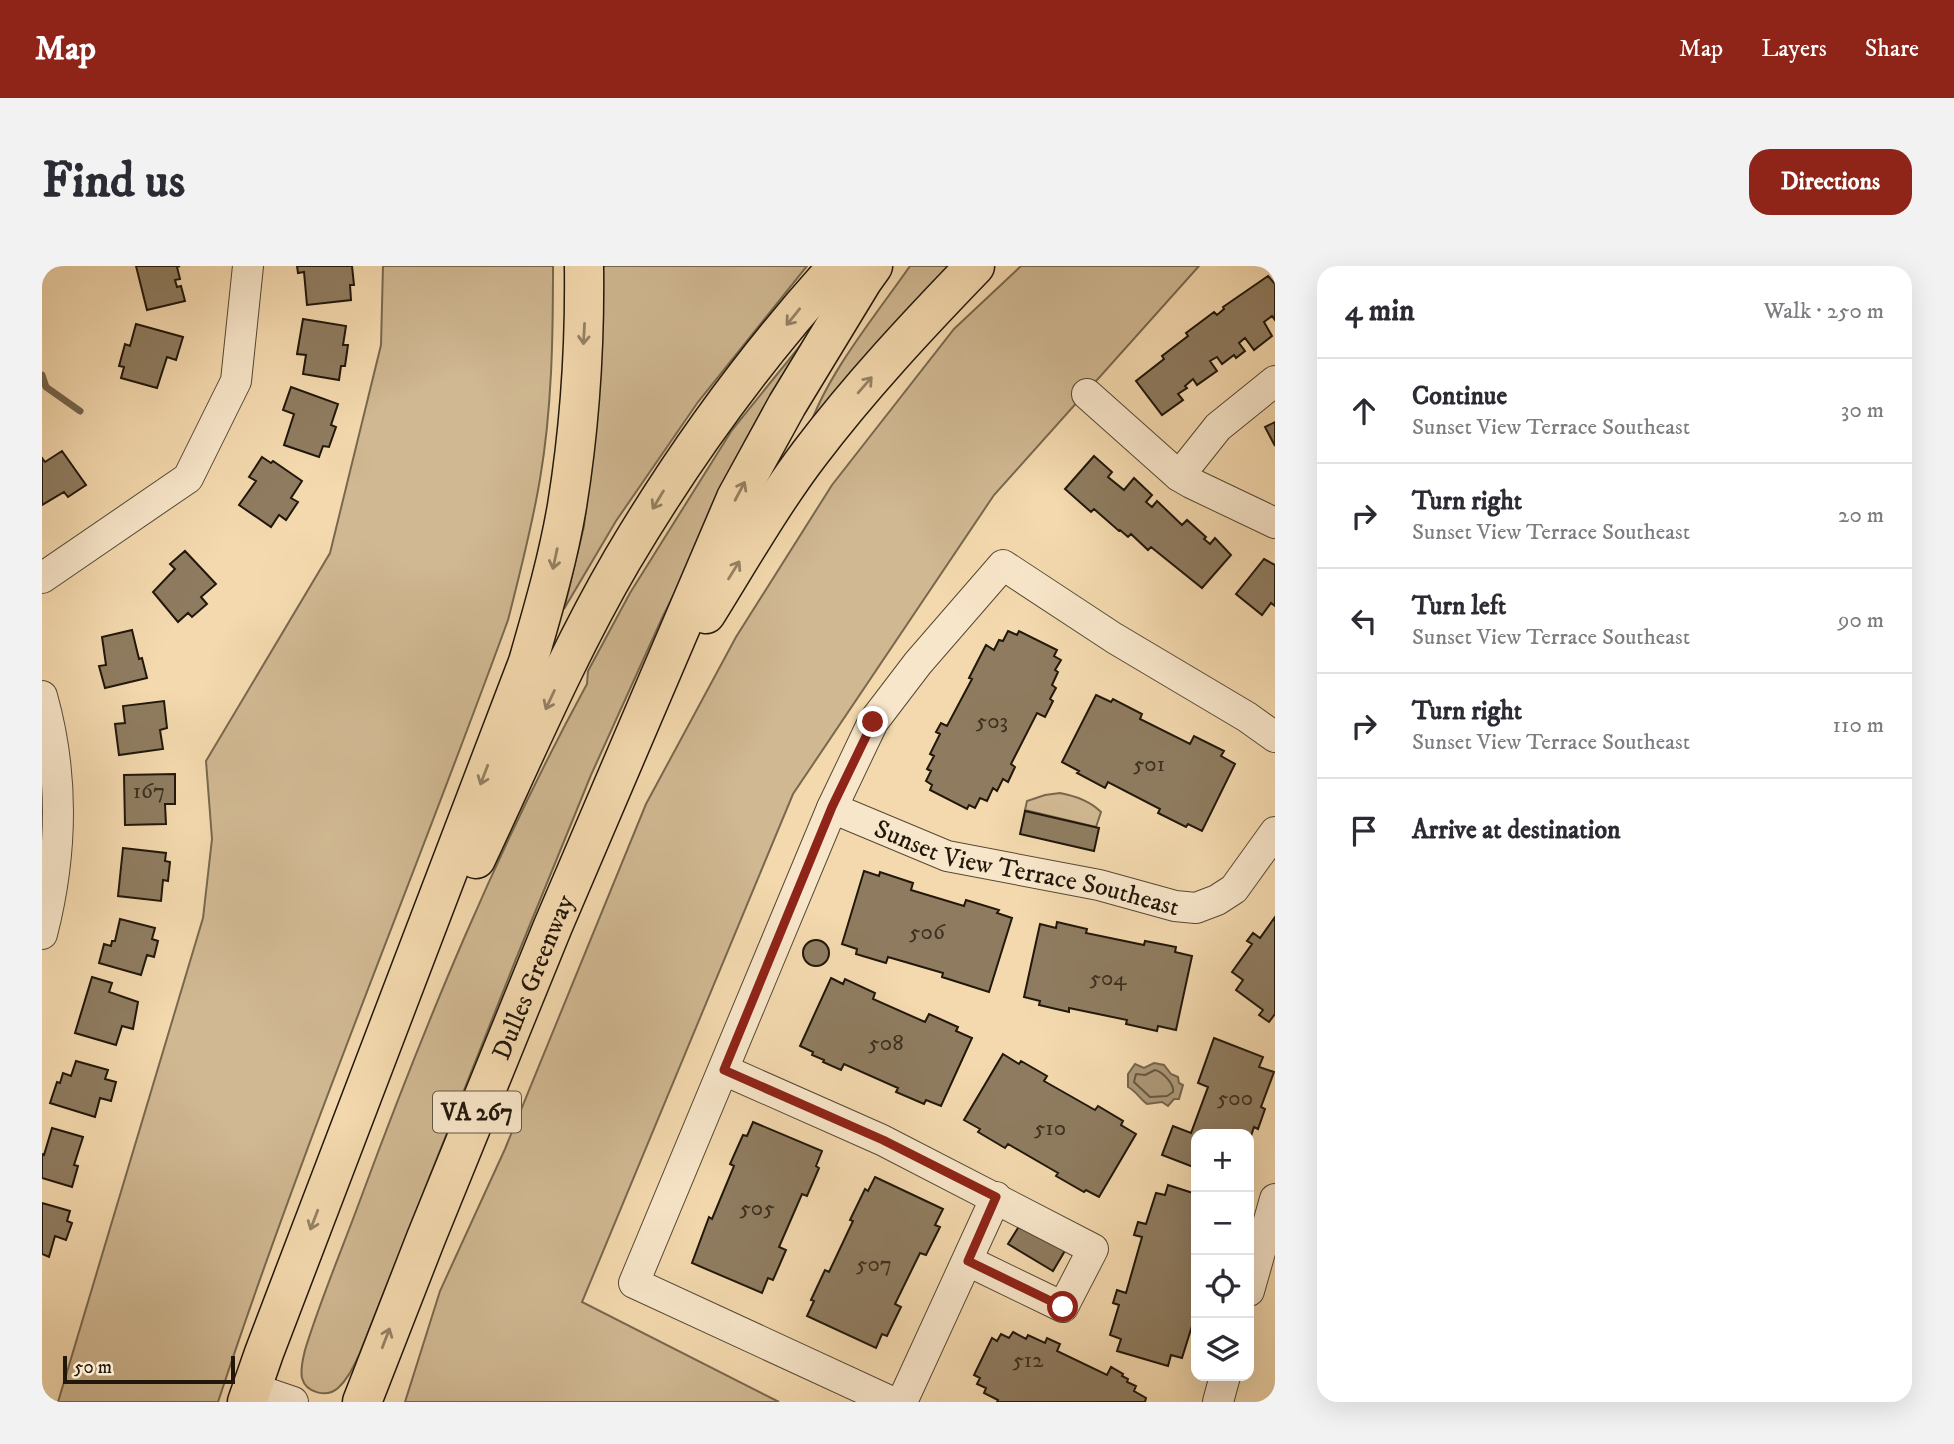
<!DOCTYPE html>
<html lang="en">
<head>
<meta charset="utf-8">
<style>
  body { margin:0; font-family:"IM FELL DW Pica",serif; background:#f2f2f3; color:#2b2b33 }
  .controls { position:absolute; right:21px; bottom:21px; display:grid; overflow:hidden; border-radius:14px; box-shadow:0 7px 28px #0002 }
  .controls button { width:63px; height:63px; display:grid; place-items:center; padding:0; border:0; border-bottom:2px solid #e1e1e2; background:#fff; color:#2b2b33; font:35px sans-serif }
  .scale { position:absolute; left:21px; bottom:18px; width:172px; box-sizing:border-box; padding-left:7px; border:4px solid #21170b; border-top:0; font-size:19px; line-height:24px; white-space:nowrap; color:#21170b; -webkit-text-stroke:5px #f8e6ca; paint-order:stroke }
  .stop { position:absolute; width:21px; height:21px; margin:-16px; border:5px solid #8f2418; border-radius:50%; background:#fff }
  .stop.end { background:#8f2418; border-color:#fff; box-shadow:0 2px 7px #0008 }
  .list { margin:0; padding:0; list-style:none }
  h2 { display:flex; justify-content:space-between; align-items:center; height:91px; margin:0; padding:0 28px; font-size:30px }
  h2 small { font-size:23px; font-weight:400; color:#7c7c81 }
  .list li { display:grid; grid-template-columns:46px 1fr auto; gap:21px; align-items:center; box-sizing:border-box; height:105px; padding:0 28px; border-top:2px solid #e1e1e2 }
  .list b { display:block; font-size:26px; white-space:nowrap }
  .list p { margin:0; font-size:23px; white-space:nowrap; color:#7c7c81 }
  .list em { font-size:23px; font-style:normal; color:#7c7c81 }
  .icon { flex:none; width:38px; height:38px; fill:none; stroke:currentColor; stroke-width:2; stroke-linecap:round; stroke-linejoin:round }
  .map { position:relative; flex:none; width:1233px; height:1136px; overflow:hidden; border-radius:21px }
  header { display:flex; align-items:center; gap:42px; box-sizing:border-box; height:98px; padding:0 35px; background:#8f2418; color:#fff }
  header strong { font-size:33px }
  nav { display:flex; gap:38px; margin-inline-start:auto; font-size:24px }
  .intro { display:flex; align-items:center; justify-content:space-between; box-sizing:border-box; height:168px; padding:0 42px }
  h1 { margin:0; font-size:49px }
  .button { padding:18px 32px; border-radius:21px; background:#8f2418; color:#fff; font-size:24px; font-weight:700 }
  main { display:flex; gap:42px; padding:0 42px }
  aside { flex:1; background:#fff; border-radius:21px; box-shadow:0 7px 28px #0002 }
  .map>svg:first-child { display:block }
  .green { fill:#d0b892; stroke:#78684e; stroke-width:2 }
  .water { fill:#ac9777; stroke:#74644c; stroke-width:2 }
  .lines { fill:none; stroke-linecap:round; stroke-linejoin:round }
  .shore { stroke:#665741; stroke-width:2 }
  .stream { stroke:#74644c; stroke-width:7 }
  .building { fill:#8f7c60; stroke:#21170b; stroke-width:2 }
  .minor-casing { stroke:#564834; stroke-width:32 }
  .highway-casing { stroke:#21170b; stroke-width:41 }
  .minor { stroke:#f8e6ca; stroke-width:30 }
  .highway { stroke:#f4d9ae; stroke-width:38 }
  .oneway { stroke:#958265 }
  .route { stroke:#8f2418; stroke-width:9 }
  .labels { text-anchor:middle; stroke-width:6; stroke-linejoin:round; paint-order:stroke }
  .number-label { font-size:23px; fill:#3c3020 }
  .shield { fill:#f8e6ca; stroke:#625544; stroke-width:2 }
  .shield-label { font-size:24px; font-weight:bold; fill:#21170b }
  .street-label { font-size:26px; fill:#21170b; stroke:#f8e6ca }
</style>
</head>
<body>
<header>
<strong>Map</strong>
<nav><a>Map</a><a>Layers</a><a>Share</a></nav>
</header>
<div class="intro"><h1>Find us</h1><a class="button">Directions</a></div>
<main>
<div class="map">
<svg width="1233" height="1136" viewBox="0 0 1233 1136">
  <rect width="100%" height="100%" fill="#f4d9ae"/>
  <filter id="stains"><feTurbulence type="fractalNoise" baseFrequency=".00286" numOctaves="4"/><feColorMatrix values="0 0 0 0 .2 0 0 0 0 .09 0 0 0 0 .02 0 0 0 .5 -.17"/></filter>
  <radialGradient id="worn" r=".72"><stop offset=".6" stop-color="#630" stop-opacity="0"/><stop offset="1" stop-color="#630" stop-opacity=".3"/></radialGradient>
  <path class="green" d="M341,0h170c0,71 -1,143 -13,213 -8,48 -20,94 -32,141 -95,261 -203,518 -290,782h-160l145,-484 9,-79 -6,-78 124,-208 51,-208z
    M558,0h207l-109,136 -82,119 -52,88 20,-83 4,-36z
    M868,0h53l-155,165c18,-56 68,-116 102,-165z
    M979,0h178l-205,229 -201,299 -211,508 197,100h-374l35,-111 65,-142 141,-345 90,-167 96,-152 122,-156z
    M805,22l-117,195 -67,133 -72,159 -75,184 -157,396c-6,12 -11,24 -21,33 -11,10 -32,5 -36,-10 -2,-9 1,-19 3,-28 16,-52 38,-103 57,-155 64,-173 136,-348 225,-511l1,-13 42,-78 102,-163z
    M1018,527c16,3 30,8 41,19l-5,15 -71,-17 2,-9 18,-6z"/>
  <path class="water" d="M1112,797l10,2 7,9 7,3 1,6 4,2 -4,14h-5l-6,7 -6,-4 -15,2c-8,-6 -10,-12 -19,-17v-13l7,-10 9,4z"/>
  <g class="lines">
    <path class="shore" d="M1113,804c8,2 20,15 18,22l-6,4 -17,1 -16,-15 2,-8 9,1z"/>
    <path class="stream" d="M0,109l4,12 34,24"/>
  </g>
  <path class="building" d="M94,0h44l-3,1 3,12 -5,1 2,7 4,-1 4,15 -38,9z
    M255,0h55l2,19h-4l1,15 -44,5 -3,-33 -6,1z
    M1226,10l7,8v36l-3,-4 -8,6 8,14 -18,14 -9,-12 -6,5 6,8 -9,7 -2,-3 -12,9 -5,-7 -7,4 7,10 -20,14 -4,-6 -8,7 2,2 -9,6 5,6 -21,15 -26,-34 28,-22 -2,-3 26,-20 -2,-3 28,-21 3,3 7,-6 -1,-2z
    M261,53l43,7 -3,19h5l-3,21h-4l-2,14 -36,-6 3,-19 -9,-1z
    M94,58l47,13 -7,23 -9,-3 -10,31 -36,-10 3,-11 -5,-1 6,-22 5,2z
    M249,121l47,17 -7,21 5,2 -7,20 -6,-1 -4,11 -35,-12 10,-31 -11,-4z
    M1233,156v24l-10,-19z
    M20,185l24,34 -18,12 -4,-5 -22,13v-47l3,4z
    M1052,190l18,16 -4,5 16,13 10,-12 18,17 -6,7 6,5 5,-6 25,24 5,-5 19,17 -2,2 6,5 5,-6 16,17 -29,33 -51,-41 -3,3 -17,-16 -3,3 -8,-7 -1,1 -25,-22 -3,3 -26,-23z
    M220,191l9,6 2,-2 29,20 -11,17 7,4 -12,18 -7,-5 -8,12 -32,-22 17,-24 -7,-4z
    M143,285l31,33 -15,13 6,7 -15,13 -4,-4 -10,9 -25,-30 22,-23 -5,-5z
    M1222,293l11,6v41l-4,-3 -9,12 -26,-21z
    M90,364l7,29 3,-1 5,20 -42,10 -6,-22 7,-1 -4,-28z
    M966,365l9,4 2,-4 38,19 -3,6 7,4 -6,10 3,2 -6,13 4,3 -6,11 3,2 -8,16 -8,-4 -26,51 4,3 -7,15 -5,-3 -6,12 -4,-3 -6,13 -7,-3 -5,10 -6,-3 -2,4 -37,-19 2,-5 -6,-4 5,-10 -4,-2 7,-13 -4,-2 10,-20 -4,-2 5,-9 6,3 25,-47 -3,-1 17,-33 8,5 5,-10 4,1z
    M1054,429l15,7 2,-3 29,15 -2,5 50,25 4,-8 30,15 -3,5 14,8 -33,67 -14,-7 -2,3 -28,-14 2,-4 -52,-27 -3,6 -28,-15 2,-2 -17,-9z
    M122,435l3,27 -7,2 3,19 -44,6 -4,-31 10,-1 -2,-17z
    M133,508v30h-10l1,20 -41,1 -1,-50z
    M983,545l74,17 -5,23 -74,-17z
    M81,582l43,5 -1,8 5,1 -2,19 -5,-1 -2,21 -43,-5z
    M822,605l15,5 1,-4 33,11 -2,7 53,16 2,-6 33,10 -2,3 15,5 -23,74 -47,-15 1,-4 -55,-16 -2,6 -30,-9 1,-5 -15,-5z
    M1233,651v97l-6,8 -10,-7 4,-5 -27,-20 7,-10 -11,-8 20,-28 -5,-3 6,-8 7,5z
    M78,653l35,9 -3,11 6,2 -4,16 -7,-2 -6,20 -42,-12 5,-19 7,2 1,-5h3z
    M1015,656l30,7 -1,4 58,12 1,-4 31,6 -1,5 17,4 -16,74 -18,-4 -1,5 -31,-7 1,-4 -58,-12v4l-30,-7 1,-4 -16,-4 16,-73 16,4z
    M761 687a13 13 0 1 1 26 0a13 13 0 1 1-26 0Z
    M50,711l20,6 -3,9 29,10 -5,27 -11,-3 -6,19 -41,-12z
    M789,712l12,6 2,-5 30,14 -2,6 52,23 4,-8 29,13 -2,4 16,7 -31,68 -15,-6 -2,4 -28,-12 2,-4 -54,-24 -3,6 -18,-8 1,-2 -12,-5 1,-3 -13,-6z
    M1172,772l49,19 -4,10 15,5 -13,35 4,2 -7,20 -4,-2 -5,15v-8h-53v34l-34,-13 11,-29 18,7 17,-46 -10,-4z
    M961,788l16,10 2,-3 26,15 -3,5 51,29 3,-4 25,15 -2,4 15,9 -37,63 -13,-7 -2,2 -28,-16 2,-3 -50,-29 -3,4 -27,-16 2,-3 -16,-9z
    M34,795l32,9 -3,9 11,3 -5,19 -11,-3 -5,19 -45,-14 7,-21 3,1 3,-10 8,3z
    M711,856l69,29 -6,15 3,2 -12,28 -5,-2 -23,53 7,3 -13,30 -5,-2 -6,15 -70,-30 17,-46 3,2 22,-53 -4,-2 13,-29 4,1z
    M10,862l31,9 -9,28 4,1 -6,21 -30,-9v-24l2,1z
    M833,911l68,32 -8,16 5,2 -14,28 -6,-2 -25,51 6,3 -14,29 -5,-2 -6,14 -69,-32 7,-15 -3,-1 14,-30 4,2 24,-51 -3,-1 15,-31 3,2z
    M1126,919l28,9v113l-2,6 2,1v13l-4,-1 -10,32 -11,-3 -3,11 -51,-15 4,-12 -11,-4 9,-30 -6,-2 4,-13 9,3 16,-56 -8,-2 4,-13 8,2 10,-31 9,2z
    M0,937l28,8 -3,10 5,2 -6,17 -11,-4 -6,21 -7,-3z
    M979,957l45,26 -13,22 -45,-27z
    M971,1066l13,7 2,-4 17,8 2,-5 13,6 -3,7 50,24 4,-8 12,7 -1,2 6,3 -1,3 9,4 -2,5 12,7 -1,4h-148l1,-2 -14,-7 2,-5 -9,-4 3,-6 -6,-3 18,-37 5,3 4,-7 8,4z"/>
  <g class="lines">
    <defs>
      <g id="minor">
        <path d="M1045,128l92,82 12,7 84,40"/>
        <path d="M1137,210l39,-49 57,-46"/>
        <path d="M0,312l146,-100 48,-97 12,-115"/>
        <path d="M0,430c22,78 20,160 0,238"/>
        <path id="s1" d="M790,542l115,48 152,29 76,21 21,2 21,-8 17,-11 41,-57"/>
        <path d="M682,804l158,70 211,109 -30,58 -95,-46"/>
        <path d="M1207,1025l26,-92"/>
        <path d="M210,1122l41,14"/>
        <path d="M850,1136l-258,-119 198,-475 41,-86 45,-59 85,-98 111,73 133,79 28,20"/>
        <path d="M860,1136l94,-205"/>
        <path d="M1176,1136l7,-26"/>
      </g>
      <g id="highway">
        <path d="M664,348c33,-53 66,-111 104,-161 50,-66 107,-127 165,-187"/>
        <path d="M434,593c47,-100 90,-203 146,-299 62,-105 134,-204 216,-294"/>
        <path d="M205,1136l17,-49 264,-691c15,-52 30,-103 39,-156 13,-80 18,-160 17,-240"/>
        <path id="s2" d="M320,1136l64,-164 127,-312 183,-428 51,-93 76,-125 10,-14"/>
      </g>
    </defs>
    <use href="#minor" class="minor-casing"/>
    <use href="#highway" class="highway-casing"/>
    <use href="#minor" class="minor"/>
    <use href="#highway" class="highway"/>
  </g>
  <defs><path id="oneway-shaft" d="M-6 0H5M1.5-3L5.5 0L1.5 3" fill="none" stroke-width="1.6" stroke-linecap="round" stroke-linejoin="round" transform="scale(1.75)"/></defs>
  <g class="oneway">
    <use href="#oneway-shaft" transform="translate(751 51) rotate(129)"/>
    <use href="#oneway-shaft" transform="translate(542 68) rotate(93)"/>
    <use href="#oneway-shaft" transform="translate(823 119) rotate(-49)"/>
    <use href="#oneway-shaft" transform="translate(698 225) rotate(-62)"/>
    <use href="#oneway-shaft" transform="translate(616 234) rotate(121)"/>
    <use href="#oneway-shaft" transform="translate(513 293) rotate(102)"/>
    <use href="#oneway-shaft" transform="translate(692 304) rotate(-58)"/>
    <use href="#oneway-shaft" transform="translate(508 434) rotate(115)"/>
    <use href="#oneway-shaft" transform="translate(442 509) rotate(111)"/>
    <use href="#oneway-shaft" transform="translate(272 954) rotate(111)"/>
    <use href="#oneway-shaft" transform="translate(344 1072) rotate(-69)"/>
  </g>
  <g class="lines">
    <path class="route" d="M831,456l-41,85 -108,263 159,70 113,57 -28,64 95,46"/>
  </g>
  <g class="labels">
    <g class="number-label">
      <text x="950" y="462">503</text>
      <text x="1107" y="505">501</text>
      <text x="107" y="532">167</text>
      <text x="885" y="673">506</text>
      <text x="1066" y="719">504</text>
      <text x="844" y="784">508</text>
      <text x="1193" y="839">500</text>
      <text x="1008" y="869">510</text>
      <text x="715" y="949">505</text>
      <text x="832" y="1005">507</text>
      <text x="986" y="1101">512</text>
    </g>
    <rect class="shield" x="391" y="825.5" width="88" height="41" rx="5"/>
    <g class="shield-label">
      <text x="435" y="854">VA 267</text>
    </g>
    <g class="street-label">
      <text dy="9" stroke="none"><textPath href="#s1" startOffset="205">Sunset View Terrace Southeast</textPath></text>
      <text dy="9" stroke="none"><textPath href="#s2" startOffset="458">Dulles Greenway</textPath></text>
    </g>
  </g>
  <rect width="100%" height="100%" filter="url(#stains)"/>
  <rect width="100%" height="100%" fill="url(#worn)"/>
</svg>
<div class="controls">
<button>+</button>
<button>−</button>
<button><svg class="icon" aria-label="locate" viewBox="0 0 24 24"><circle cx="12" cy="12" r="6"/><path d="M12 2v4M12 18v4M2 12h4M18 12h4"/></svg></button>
<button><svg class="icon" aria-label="layers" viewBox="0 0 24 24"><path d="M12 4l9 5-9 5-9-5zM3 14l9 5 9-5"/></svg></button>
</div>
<div class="scale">50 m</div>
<div class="stop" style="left:1021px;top:1041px"></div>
<div class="stop end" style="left:831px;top:456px"></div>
</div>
<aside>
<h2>4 min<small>Walk · 250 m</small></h2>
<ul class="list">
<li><svg class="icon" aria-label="ahead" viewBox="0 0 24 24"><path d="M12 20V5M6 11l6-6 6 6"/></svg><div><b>Continue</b><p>Sunset View Terrace Southeast</p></div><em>30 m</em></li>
<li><svg class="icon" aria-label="right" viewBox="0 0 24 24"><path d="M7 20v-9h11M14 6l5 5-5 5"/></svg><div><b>Turn right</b><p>Sunset View Terrace Southeast</p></div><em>20 m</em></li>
<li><svg class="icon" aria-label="left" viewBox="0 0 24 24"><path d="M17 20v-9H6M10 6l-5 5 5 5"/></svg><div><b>Turn left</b><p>Sunset View Terrace Southeast</p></div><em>90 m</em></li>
<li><svg class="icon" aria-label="right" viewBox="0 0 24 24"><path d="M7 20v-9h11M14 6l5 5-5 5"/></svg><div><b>Turn right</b><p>Sunset View Terrace Southeast</p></div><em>110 m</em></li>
<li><svg class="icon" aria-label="arrive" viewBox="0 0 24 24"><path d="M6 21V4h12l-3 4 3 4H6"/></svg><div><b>Arrive at destination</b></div></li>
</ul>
</aside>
</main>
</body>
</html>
